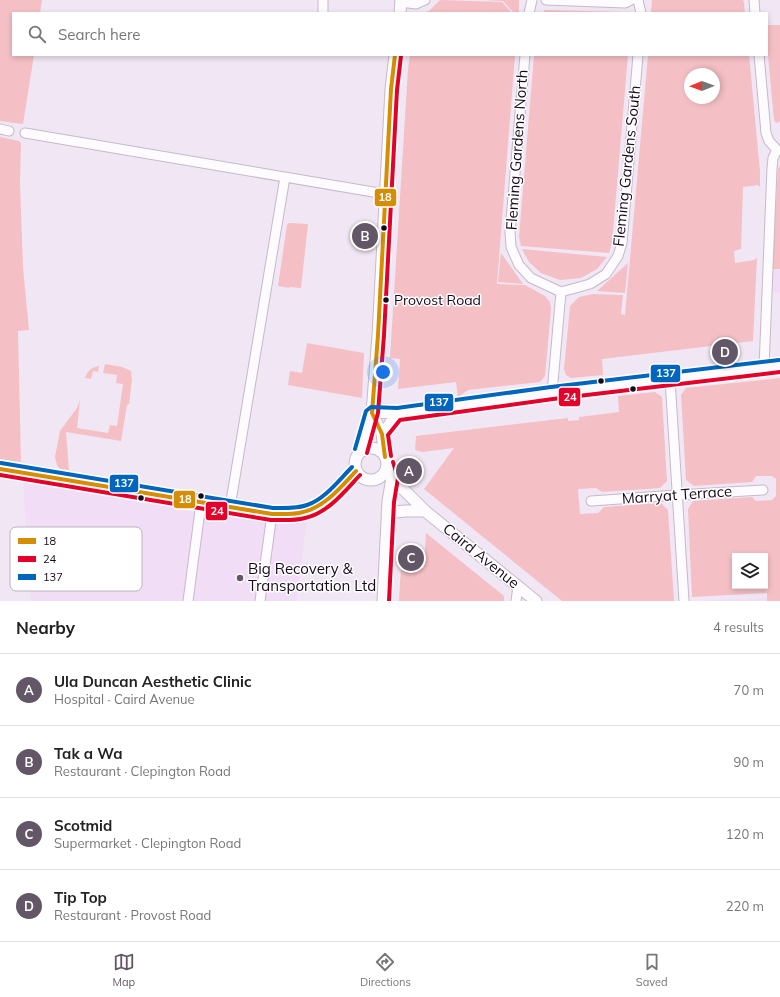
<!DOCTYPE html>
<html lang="en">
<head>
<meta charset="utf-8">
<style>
  body { margin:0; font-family:Mulish,sans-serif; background:#f2f2f2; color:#222 }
  .controls { position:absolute; right:12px; bottom:12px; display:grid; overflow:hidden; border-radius:0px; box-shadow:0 2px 6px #0003 }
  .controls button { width:36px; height:36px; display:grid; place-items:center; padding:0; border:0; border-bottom:1px solid #e0e0e0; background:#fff; color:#222; font:20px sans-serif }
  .compass { position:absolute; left:684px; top:68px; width:36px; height:36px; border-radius:50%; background:#fff; box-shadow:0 2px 6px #0003; rotate:269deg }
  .you { position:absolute; left:383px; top:372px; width:14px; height:14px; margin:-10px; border:3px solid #fff; border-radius:50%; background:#1a73e8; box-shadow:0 0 0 6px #1a73e833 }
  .badge { display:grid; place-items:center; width:26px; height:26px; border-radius:50%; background:#635667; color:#fff; font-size:13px; font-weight:700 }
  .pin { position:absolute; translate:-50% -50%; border:2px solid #fff; box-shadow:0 1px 4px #0006 }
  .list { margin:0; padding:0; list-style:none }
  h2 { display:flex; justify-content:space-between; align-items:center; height:52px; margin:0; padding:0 16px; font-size:17px }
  h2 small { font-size:13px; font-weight:400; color:#767676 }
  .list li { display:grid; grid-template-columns:26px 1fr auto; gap:12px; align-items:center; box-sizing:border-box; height:72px; padding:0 16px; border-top:1px solid #e0e0e0 }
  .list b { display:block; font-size:15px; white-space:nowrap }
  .list p { margin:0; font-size:13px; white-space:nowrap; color:#767676 }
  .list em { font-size:13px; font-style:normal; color:#767676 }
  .icon { flex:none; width:22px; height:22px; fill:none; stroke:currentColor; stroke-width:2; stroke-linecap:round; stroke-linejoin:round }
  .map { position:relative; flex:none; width:780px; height:601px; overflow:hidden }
  .search { position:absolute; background:#fff; box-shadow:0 2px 6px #0003; left:12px; right:12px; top:12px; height:44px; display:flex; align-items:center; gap:10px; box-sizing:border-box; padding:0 14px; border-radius:0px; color:#767676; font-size:15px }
  .sheet { height:340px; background:#fff }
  nav { display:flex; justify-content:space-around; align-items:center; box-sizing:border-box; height:56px; border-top:1px solid #e0e0e0; background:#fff; font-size:11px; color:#767676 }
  nav a { display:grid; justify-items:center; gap:2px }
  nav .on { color:#635667 }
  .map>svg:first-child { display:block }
  .built { fill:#f2ddf7 }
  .green { fill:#f4bfc5; fill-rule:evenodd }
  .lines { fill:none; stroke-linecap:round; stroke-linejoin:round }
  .minor-casing { stroke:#c6b9c9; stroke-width:11 }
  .tertiary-casing { stroke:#c6b9c9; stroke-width:13 }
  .minor { stroke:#fdfbfd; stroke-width:9 }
  .tertiary { stroke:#fdfbfd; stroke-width:11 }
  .bus-1-casing { stroke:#fff; stroke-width:7 }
  .bus-2-casing { stroke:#fff; stroke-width:7 }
  .bus-3-casing { stroke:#fff; stroke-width:7 }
  .bus-1 { stroke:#d58e04; stroke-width:4 }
  .bus-2 { stroke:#e4002b; stroke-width:4 }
  .bus-3 { stroke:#0065bd; stroke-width:4 }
  .bus-dot { fill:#17081b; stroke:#fff; stroke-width:1.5 }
  .poi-dot { fill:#635667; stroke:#fff; stroke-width:1.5 }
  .labels { text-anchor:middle; stroke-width:3; stroke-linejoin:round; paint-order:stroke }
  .bus-label { font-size:14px; fill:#17081b; stroke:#fff; text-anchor:start }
  .street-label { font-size:15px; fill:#17081b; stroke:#fff }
  .poi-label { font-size:15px; fill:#17081b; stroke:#fff; text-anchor:start }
  .key { fill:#fff; stroke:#b9b5bb; stroke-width:1 }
  .key-label { font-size:11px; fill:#17081b }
  .line-badge { stroke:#fff; stroke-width:1.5 }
  .badge-label { font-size:11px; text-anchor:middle; font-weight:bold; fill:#fff }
</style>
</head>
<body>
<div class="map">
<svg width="780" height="601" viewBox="0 0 780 601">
  <rect width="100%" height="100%" fill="#f1e7f4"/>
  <path class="built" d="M772,269h8v24l-8,-1z
    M23,482l167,29 88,13 29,-4 -11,81h-265z
    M767,597v4h-70l58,-3z"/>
  <path class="green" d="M0,0h42l-2,13h-27v42h21l-11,69 -23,-3z
    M440,0l62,2 10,11h-90l7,-2z
    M484,0h35v13h-5l-11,-12z
    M652,0h91l1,3 1,10h-94z
    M545,10l79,2 2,1h-84z
    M767,25h13v96l-1,1 -3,1 -2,-3 -7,-75z
    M410,55h105l-18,229 28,1 20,11 5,6 1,7 -6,67 -5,6 -72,8 -10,7 -2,-15 -58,7 2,-30 -10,-1 18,-289z
    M534,55h94l-16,188 -3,10 -88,-7 -2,-9z
    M648,55h101l11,116v16l-2,-2 -15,2 -2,62 -7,2 1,12 19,-3 3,-2 -4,83 -151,18 1,16 -32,3 -5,-3 -2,-6 6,-63 9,-9 14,-3 30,1 -2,19 4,1zM690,74h24v24h-24z
    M0,137l19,4 2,2 -1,39 3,86 6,62 -11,1 3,131 -21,-3z
    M780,165v104h-8l6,-100z
    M289,223l19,1 -7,64 -11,-1 -1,1 -11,-2 9,-61z
    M522,249l85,8 -10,12 -16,9 -21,2 -19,-7 -12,-11z
    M501,253l22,31 -25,-2z
    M628,263l-3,30 -28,-2z
    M307,343l57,10 -2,45 -74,-13 2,-14 12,2z
    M105,364l17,3 9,4 1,9 -3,24 -2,1 -6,36 -55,-9 3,38 -9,-1 -3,-4 -2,-8 5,-26 17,-23 3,-8 -3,28 31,5 2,-8 7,1 6,-42 -7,-1 1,-8 -14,-2z
    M99,366l-1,6 -5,-1 -2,8 -6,-1c3,-8 6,-10 14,-12z
    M780,378v223h-13v-8l-19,1 -56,3 -4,-88 5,-8 59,-4 4,4 16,-1 4,-4v-17l-4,-3h-16l-4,6 -58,4 -8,-6 -5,-85 5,-7zM735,556h30v30h-30z
    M655,392l7,5 5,84 -7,7 -58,4 -6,-4 -18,1 2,25 18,-1 6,-6 57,-4 7,7 6,91h-112l-138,-112 30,-41 -32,4 -7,-2 1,-14 152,-18v3l11,-1v-3l40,-5 -1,-16z
    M426,533l78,63v5h-105l2,-34 23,1z"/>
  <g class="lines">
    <defs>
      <path id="minor" d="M323,0v13
        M546,0l79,3 6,-3
        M638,0l3,13
        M754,0l1,13
        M401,2l15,2 9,-4
        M529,13l3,-13
        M525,55l-15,177 1,15 8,18 12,13 30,14
        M759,55l7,78 3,8 8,9 -4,8 -1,10 -8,200
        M0,129l9,2
        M25,133l360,61
        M561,292l29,-8 16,-10 12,-18 4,-13 16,-188
        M670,379l14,222
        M552,393l9,-101
        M372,413l25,1 155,-21 228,-27
        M382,434l8,-12 7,-8
        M591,501l86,-6 86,-5
        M230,507l55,-330
        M188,601l13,-98
        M260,601l12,-87
        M516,601l2,-15"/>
      <path id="tertiary" d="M400,13l1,-13
        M372,413l10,21 3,23
        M355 464a16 16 0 1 1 32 0a16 16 0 1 1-32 0Z
        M361,451l11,-38 6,-78 13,-246 4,-34
        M0,469l272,45c14,0 28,1 41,-5 15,-7 31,-26 43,-38
        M392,478l33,33 111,90
        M387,513l18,-2h20
        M383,601l5,-100 4,-23 -5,-14"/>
    </defs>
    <use href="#minor" class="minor-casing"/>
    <use href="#tertiary" class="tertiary-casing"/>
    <use href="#minor" class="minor"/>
    <use href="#tertiary" class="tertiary"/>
    <defs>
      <path id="bus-1" d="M385,457l-3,-23 -10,-21 6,-78 13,-246 4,-34
        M0,469l272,45c10,0 21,1 31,-2 22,-5 38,-25 53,-41"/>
      <path id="bus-2" d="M367,453l11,-40 6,-78 13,-245 4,-34
        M391,456l-3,-21 12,-15 153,-21 227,-27
        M0,475l271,45c11,0 23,1 34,-2 23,-5 39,-26 55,-43
        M389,601l5,-99 4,-24 -5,-16"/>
      <path id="bus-3" d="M355,449l11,-38 5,-4 26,1 154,-21 228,-27
        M1,463l272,45c11,0 23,1 34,-3 18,-6 32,-25 45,-38"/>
    </defs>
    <use href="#bus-1" class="bus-1-casing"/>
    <use href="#bus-2" class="bus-2-casing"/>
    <use href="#bus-3" class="bus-3-casing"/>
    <use href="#bus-1" class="bus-1"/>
    <use href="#bus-2" class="bus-2"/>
    <use href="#bus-3" class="bus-3"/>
  </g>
  <g class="bus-dot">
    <circle cx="384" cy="228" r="3.5"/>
    <circle cx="386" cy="300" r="3.5"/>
    <circle cx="601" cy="381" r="3.5"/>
    <circle cx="633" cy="389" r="3.5"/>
    <circle cx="201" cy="496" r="3.5"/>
    <circle cx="141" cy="498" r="3.5"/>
  </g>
  <circle class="poi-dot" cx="240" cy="578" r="4"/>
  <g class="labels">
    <g class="bus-label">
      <text x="394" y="305">Provost Road</text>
    </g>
    <g class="street-label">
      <text transform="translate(517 150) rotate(-86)" y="5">Fleming Gardens North</text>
      <text transform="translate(627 166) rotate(-84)" y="5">Fleming Gardens South</text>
      <text transform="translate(677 495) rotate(-4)" y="5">Marryat Terrace</text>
      <text transform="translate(481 556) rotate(39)" y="5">Caird Avenue</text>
    </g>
    <g class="poi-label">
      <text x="248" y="574">Big Recovery &amp;<tspan x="248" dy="17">Transportation Ltd</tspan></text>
    </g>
  </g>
  <rect x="10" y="527" width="132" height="64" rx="6" class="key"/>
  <rect x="18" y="538" width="18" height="6" fill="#d58e04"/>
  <rect x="18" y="556" width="18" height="6" fill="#e4002b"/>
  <rect x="18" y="574" width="18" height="6" fill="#0065bd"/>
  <g class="key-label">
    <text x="43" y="545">18</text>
    <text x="43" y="563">24</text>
    <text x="43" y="581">137</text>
  </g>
  <g class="line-badge">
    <rect x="374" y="188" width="23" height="19" rx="4" fill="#d58e04"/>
    <rect x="650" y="364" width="31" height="19" rx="4" fill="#0065bd"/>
    <rect x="558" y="387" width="23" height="20" rx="4" fill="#e4002b"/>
    <rect x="424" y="393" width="30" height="19" rx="4" fill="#0065bd"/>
    <rect x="109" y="474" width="30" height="19" rx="4" fill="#0065bd"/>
    <rect x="173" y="490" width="23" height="19" rx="4" fill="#d58e04"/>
    <rect x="205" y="501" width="23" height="20" rx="4" fill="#e4002b"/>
  </g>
  <g class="badge-label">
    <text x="385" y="201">18</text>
    <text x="666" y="377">137</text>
    <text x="570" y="401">24</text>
    <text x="439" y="406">137</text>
    <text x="124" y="487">137</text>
    <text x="185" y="503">18</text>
    <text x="217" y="515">24</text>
  </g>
</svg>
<div class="controls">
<button><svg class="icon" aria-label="layers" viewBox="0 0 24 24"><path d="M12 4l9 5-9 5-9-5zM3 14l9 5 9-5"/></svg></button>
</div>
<svg class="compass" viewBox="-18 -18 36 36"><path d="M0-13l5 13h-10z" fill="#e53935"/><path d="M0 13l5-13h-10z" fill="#767676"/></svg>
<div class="you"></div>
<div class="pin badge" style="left:409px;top:471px">A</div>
<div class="pin badge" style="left:365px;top:236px">B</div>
<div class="pin badge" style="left:411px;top:558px">C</div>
<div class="pin badge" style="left:725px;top:352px">D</div>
<div class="search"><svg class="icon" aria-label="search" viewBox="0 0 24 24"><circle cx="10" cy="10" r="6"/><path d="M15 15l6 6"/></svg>Search here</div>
</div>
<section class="sheet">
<h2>Nearby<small>4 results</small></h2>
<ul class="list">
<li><span class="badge">A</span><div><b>Ula Duncan Aesthetic Clinic</b><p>Hospital · Caird Avenue</p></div><em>70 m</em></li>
<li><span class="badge">B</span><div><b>Tak a Wa</b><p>Restaurant · Clepington Road</p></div><em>90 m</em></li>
<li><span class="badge">C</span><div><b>Scotmid</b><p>Supermarket · Clepington Road</p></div><em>120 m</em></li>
<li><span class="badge">D</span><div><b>Tip Top</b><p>Restaurant · Provost Road</p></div><em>220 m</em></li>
</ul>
</section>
<nav>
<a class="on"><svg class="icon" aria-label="map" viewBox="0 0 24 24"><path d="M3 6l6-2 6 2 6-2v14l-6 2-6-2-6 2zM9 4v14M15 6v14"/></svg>Map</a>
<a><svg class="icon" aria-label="directions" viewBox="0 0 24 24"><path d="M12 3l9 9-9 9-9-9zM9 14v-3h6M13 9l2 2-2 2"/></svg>Directions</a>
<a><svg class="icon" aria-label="saved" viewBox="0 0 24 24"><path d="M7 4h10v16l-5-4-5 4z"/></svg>Saved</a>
</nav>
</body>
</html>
